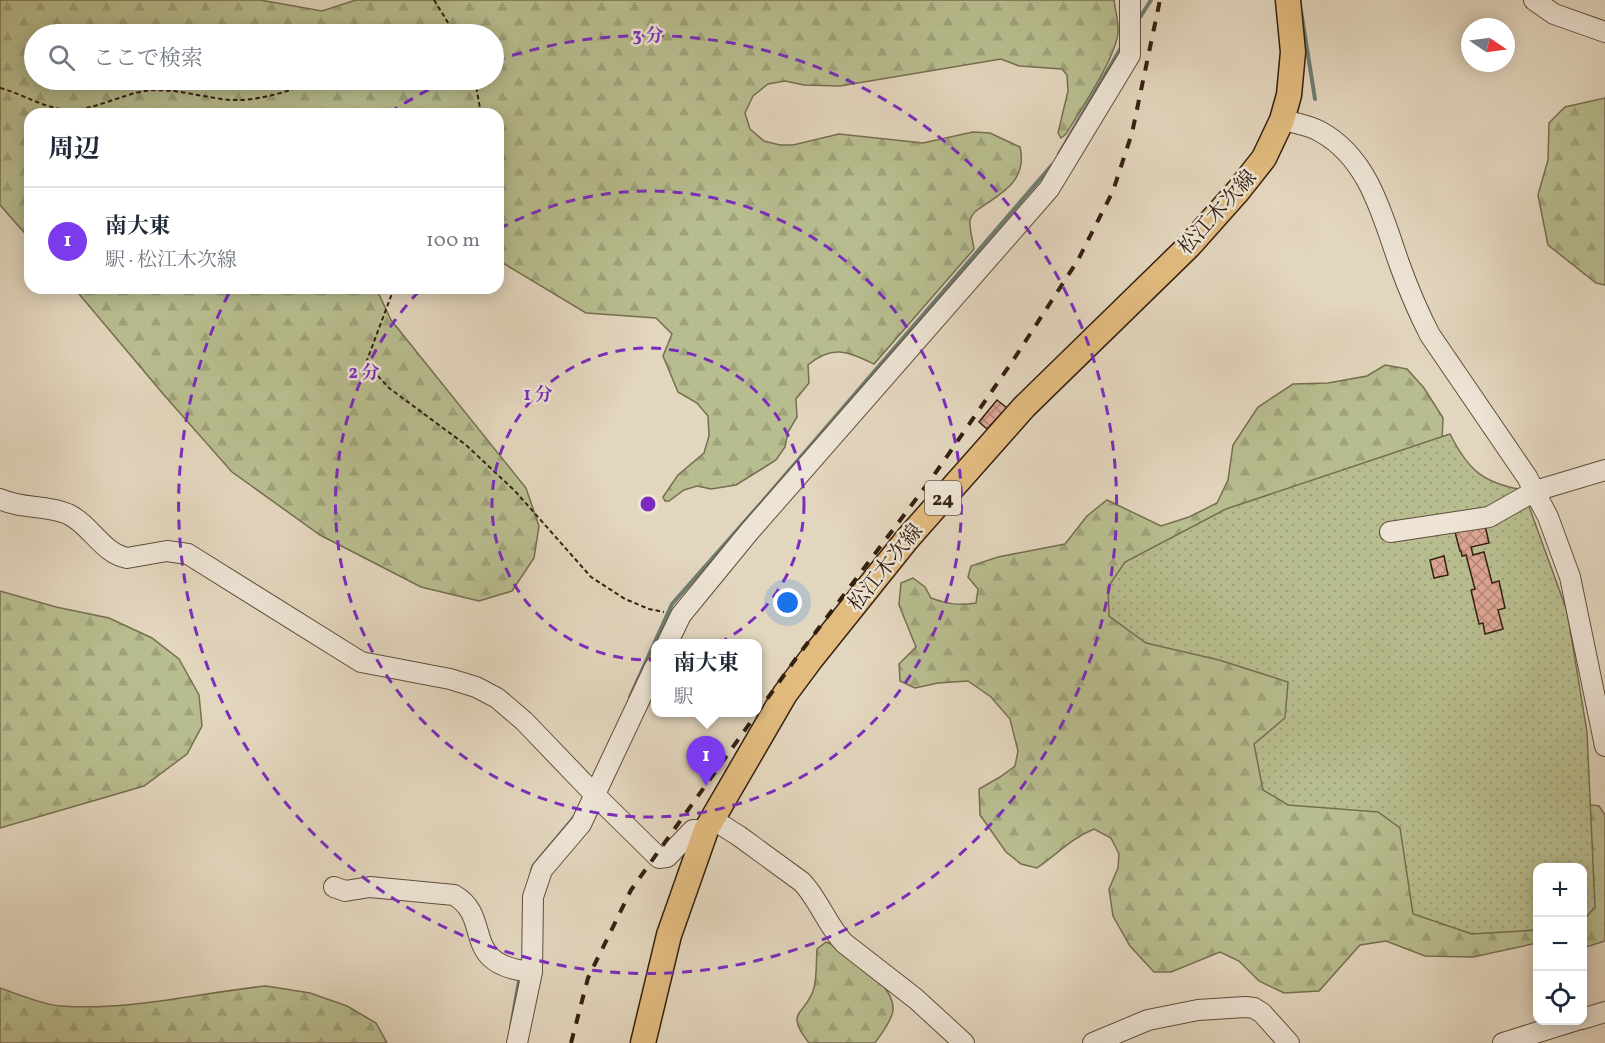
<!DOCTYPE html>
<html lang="ja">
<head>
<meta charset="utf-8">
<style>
  body { margin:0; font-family:Vollkorn,"Noto Serif JP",serif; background:#f2f2f3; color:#1f2937 }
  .controls { position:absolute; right:18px; bottom:18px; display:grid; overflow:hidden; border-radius:12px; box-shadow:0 3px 15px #0003 }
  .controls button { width:54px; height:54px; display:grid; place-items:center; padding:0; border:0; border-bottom:2px solid #e0e1e3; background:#fff; color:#1f2937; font:30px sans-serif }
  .compass { position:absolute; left:1461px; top:18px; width:54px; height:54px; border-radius:50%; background:#fff; box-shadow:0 3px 15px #0003; rotate:103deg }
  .you { position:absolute; left:788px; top:603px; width:21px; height:21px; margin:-15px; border:4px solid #fff; border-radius:50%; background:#1a73e8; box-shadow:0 0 0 9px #1a73e833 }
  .badge { display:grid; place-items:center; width:39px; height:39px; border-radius:50%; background:#7c3aed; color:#fff; font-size:20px; font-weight:700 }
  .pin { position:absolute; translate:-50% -50px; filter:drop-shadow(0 2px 3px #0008) }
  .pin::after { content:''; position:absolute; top:32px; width:21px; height:18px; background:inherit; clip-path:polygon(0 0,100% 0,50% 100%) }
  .popup { position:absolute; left:651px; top:639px; width:111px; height:78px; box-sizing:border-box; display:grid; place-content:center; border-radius:12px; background:#fff; filter:drop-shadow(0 2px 4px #0005); font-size:20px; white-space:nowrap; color:#747a83 }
  .popup b { font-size:22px; color:#1f2937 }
  .popup::after { content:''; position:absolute; left:50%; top:100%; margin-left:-12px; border:12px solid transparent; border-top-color:#fff }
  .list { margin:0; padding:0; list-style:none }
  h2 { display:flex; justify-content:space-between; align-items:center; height:78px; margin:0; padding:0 24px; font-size:26px }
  h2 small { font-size:20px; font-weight:400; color:#747a83 }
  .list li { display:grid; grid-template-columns:39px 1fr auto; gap:18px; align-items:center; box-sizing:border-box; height:108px; padding:0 24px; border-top:2px solid #e0e1e3 }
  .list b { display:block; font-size:22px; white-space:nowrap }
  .list p { margin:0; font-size:20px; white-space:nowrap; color:#747a83 }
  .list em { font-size:20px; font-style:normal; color:#747a83 }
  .icon { flex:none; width:33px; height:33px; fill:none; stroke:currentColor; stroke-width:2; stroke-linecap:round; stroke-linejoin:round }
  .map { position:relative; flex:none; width:1605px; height:1043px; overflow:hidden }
  .search { position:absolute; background:#fff; box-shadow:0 3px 15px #0003; left:24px; top:24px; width:480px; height:66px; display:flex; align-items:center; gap:15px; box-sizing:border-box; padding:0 21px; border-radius:33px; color:#747a83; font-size:22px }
  .panel { position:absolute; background:#fff; box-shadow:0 3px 15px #0003; left:24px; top:108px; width:480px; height:186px; border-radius:18px }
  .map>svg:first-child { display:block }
  .forest { fill:url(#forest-firs); stroke:#766e50; stroke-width:1.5; fill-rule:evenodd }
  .park { fill:url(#park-dots); stroke:#766e50; stroke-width:1.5 }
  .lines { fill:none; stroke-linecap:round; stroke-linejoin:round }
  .stream { stroke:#6e7c71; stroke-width:4 }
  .building { fill:url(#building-cross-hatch); stroke:#342011; stroke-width:1.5 }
  .minor-casing { stroke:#604e3c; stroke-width:22 }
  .major-casing { stroke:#342011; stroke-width:27 }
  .path { stroke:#342011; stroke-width:2; stroke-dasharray:4.5 3; stroke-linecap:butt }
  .minor { stroke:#ede4d5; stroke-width:20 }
  .major { stroke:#e2bb7f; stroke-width:24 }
  .rail { stroke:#342011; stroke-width:4; stroke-dasharray:10 10; stroke-linecap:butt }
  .ring { fill:none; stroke:#7b2cbf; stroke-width:3; stroke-dasharray:10 8 }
  .labels { text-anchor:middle; stroke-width:5; stroke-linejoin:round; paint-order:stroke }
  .shield { fill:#ede4d5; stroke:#6c5b4c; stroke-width:1.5 }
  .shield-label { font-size:20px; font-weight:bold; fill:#342011 }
  .street-label { font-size:21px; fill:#342011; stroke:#ede4d5 }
  .centre { fill:#7b2cbf; stroke:#ede4d5; stroke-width:3 }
  .ring-label { font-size:18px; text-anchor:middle; font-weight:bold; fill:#7b2cbf; stroke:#ede4d5; stroke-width:5; stroke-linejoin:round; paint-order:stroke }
</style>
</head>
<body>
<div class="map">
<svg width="1605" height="1043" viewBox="0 0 1605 1043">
  <defs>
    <pattern id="forest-firs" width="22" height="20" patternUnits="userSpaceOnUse" patternTransform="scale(1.5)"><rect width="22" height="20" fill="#b8bd8f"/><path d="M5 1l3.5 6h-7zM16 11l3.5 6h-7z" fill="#9fa27a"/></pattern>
    <pattern id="park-dots" width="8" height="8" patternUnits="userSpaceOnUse" patternTransform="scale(1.5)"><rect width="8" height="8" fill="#b8bd8f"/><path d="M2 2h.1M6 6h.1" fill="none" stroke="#9fa27a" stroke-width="1.8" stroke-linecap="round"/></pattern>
    <pattern id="building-cross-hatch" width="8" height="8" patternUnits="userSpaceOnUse" patternTransform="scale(1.5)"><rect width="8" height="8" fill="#dda594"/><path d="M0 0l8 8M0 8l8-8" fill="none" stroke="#b48677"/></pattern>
  </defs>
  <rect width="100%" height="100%" fill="#e3d6be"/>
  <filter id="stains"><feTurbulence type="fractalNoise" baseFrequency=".00333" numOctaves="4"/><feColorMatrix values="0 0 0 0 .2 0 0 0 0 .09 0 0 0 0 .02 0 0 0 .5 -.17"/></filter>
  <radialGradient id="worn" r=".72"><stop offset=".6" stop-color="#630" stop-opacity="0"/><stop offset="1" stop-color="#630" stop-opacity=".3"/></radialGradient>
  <path class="forest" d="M0,0h260l62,11 34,-11h758c1,10 5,23 4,33 -3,26 -38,78 -52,101l-5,4 -3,-5 10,-42 -1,-16 -5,-6 -43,-3 -18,-7 -161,27 -36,-1 -19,-4 -17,3 -15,12 -8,17 5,16 14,12 16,4h13l46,-11 84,9 50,-11 17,1 30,14c7,31 -14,44 -37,59 -6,4 -11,7 -13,14 -1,8 3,21 4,29l-100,115c-26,-12 -41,-20 -66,1l1,18 -13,16 1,18 -9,15 -3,15 -9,13 -40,25 -25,4 -14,-3 -13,4 -15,11h-4l-2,-4 15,-22 26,-22 5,-17 -1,-20 -11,-13 -19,-11 -15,-36 9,-22 -16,-16 -70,-5 -88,-53v-146h-468v125l-30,-34zM494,34v46h-460v-46z
    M1605,98v187l-9,-2 -48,-38 -10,-50 10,-35 1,-37 16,-16z
    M74,288h302l15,32 135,168 13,38 -5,32 -22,33 -33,10 -58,-14 -101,-52 -88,-63 -68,-77z
    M1385,365l22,4 17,19 19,30 -1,22 -166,212 59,132 202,119v40l-64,14 -48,-1 -39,-15 -26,4 -41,46 -35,2 -25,-12 -20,-20 -19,-9 -49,20h-17l-24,-26 -17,-30 -4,-27 9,-21 1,-14 -8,-16 -17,-9c-22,9 -38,26 -57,39l-16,-4 -15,-12 -26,-37 -1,-26 21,-12 15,-11 3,-15 -8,-32 -19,-22 -23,-16 -30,2 -23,5 -15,-7 -1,-17 17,-17 -17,-42 2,-22 12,-5 12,9 6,11c16,6 28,8 45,5l2,-14 -10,-12 3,-11 27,-9 67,-13 22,-28 20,-16 54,26 28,-9 28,-14 11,-23 5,-35 25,-38 35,-23 35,-1 39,-7z
    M0,591l56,16 53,11 43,20 27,21 20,36 3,31 -15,28 -43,32 -144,42z
    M1584,804l15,2 6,9v126l-22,7z
    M826,942c21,7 69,44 67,68 -1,11 -12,24 -18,33h-66c-26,-33 -3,-27 5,-55 3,-12 2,-27 3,-39z
    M266,986l44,7 37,13 29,17 11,20h-387v-55c18,6 43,17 61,18 70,5 137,-13 205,-20z"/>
  <path class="park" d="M1450,434c18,36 33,49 73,56l44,121 20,121 8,175 -12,14 -1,-53h-44l-1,62 -65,4 -59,-20 -13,-86 -22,-16 -90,-7 -25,-15 -9,-46 31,-26 3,-36 -69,-22 -73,-17 -37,-27 -1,-29 17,-25 101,-53z"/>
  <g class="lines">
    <path class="stream" d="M1301,11l14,88
      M1137,22l14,-22
      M1059,154l63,-108
      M630,697l42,-93 90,-102 290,-337
      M532,870l2,-5 42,-50
      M511,1027l9,-52"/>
  </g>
  <path class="building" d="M997,400l10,8 -20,21 -8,-7z
    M1485,525l4,18 -18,4 2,8 11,-3 8,31 7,-2 6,27 -7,2 5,19 -18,5 -2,-11 -4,1 -8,-34 4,-1 -9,-34 -4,1 -1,-5h-1l-5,-19z
    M1444,556l4,19 -14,3 -4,-18z"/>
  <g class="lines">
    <defs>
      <path id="minor" d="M1534,0l20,14 51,18
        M1282,120c13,3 27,5 39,12 48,27 61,83 78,131 9,25 19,49 31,72l97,142 21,40 22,60 35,169
        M0,499c21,10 47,6 68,15 23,11 34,39 59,44l40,-7 21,3 173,108 89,17 26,8 21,11 27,23 72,75 63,62 8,-1 26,-27h13
        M1390,532l99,-15 46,-26 70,-21
        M667,644l14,-29 68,-83 300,-343 81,-134v-55
        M712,819l27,17 63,46c17,18 25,43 42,61l72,56 48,44
        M334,887l11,4 25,-4 84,8c40,23 4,70 78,77
        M1582,1019l23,-7
        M517,1043l15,-71 1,-75 9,-27 39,-46 74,-157
        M1093,1043l55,-23 50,-10 47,-3 9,1 8,5 27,30
        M1503,1043l74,-23"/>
      <path id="major" d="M643,1043l26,-108 37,-105 79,-136 26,-35 97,-121 116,-131 165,-161 49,-55 26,-33 18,-38 7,-25 4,-43 -5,-52"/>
    </defs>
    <use href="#minor" class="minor-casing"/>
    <use href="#major" class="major-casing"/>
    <path class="path" d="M434,0l21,34
      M464,80l13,6
      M475,80l6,34
      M0,88c26,7 42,20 69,22 18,2 55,-16 76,-19 28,-4 58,7 86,9 31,1 60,-10 89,-20
      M394,288l-28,75 23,25 77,57 49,46 76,86 34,22 24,10 15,3"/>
    <use href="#minor" class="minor"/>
    <use href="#major" class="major"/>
    <path class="rail" d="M571,1043l17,-65 43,-88 166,-233 135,-179 80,-116 66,-102 35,-69 19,-58 28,-133"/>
  </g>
  <g class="ring">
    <circle cx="648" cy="504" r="156"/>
    <path d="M499 229A313 313 0 1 1 421 289"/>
    <path d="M389 113A469 469 0 0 1 446 81M495 61A469 469 0 1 1 230 291"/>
  </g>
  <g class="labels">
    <rect class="shield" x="925" y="481" width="36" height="34" rx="4.5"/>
    <g class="shield-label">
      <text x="943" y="505">24</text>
    </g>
    <g class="street-label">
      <text transform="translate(1217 212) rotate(-48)" y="7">松江木次線</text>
      <text transform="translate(885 567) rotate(-51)" y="7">松江木次線</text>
    </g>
  </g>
  <circle cx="648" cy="504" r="9" class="centre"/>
  <g class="ring-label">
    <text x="648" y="41">3 分</text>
    <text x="364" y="378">2 分</text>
    <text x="538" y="400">1 分</text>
  </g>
  <rect width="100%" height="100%" filter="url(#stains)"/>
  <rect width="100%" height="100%" fill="url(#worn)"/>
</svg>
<div class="controls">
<button>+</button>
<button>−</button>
<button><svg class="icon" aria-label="locate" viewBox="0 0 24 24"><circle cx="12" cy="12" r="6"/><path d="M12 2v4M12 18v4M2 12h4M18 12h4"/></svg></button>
</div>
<svg class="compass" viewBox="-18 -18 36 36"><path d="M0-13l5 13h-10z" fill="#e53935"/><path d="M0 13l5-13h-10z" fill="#747a83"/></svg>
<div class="you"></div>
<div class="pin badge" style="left:706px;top:786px">1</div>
<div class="popup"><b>南大東</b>駅</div>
<div class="search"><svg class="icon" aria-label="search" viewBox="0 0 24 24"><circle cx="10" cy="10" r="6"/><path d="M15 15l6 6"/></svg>ここで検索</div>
<section class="panel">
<h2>周辺<small></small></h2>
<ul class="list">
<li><span class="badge">1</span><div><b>南大東</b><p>駅 · 松江木次線</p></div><em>100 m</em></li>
</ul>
</section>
</div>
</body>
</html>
